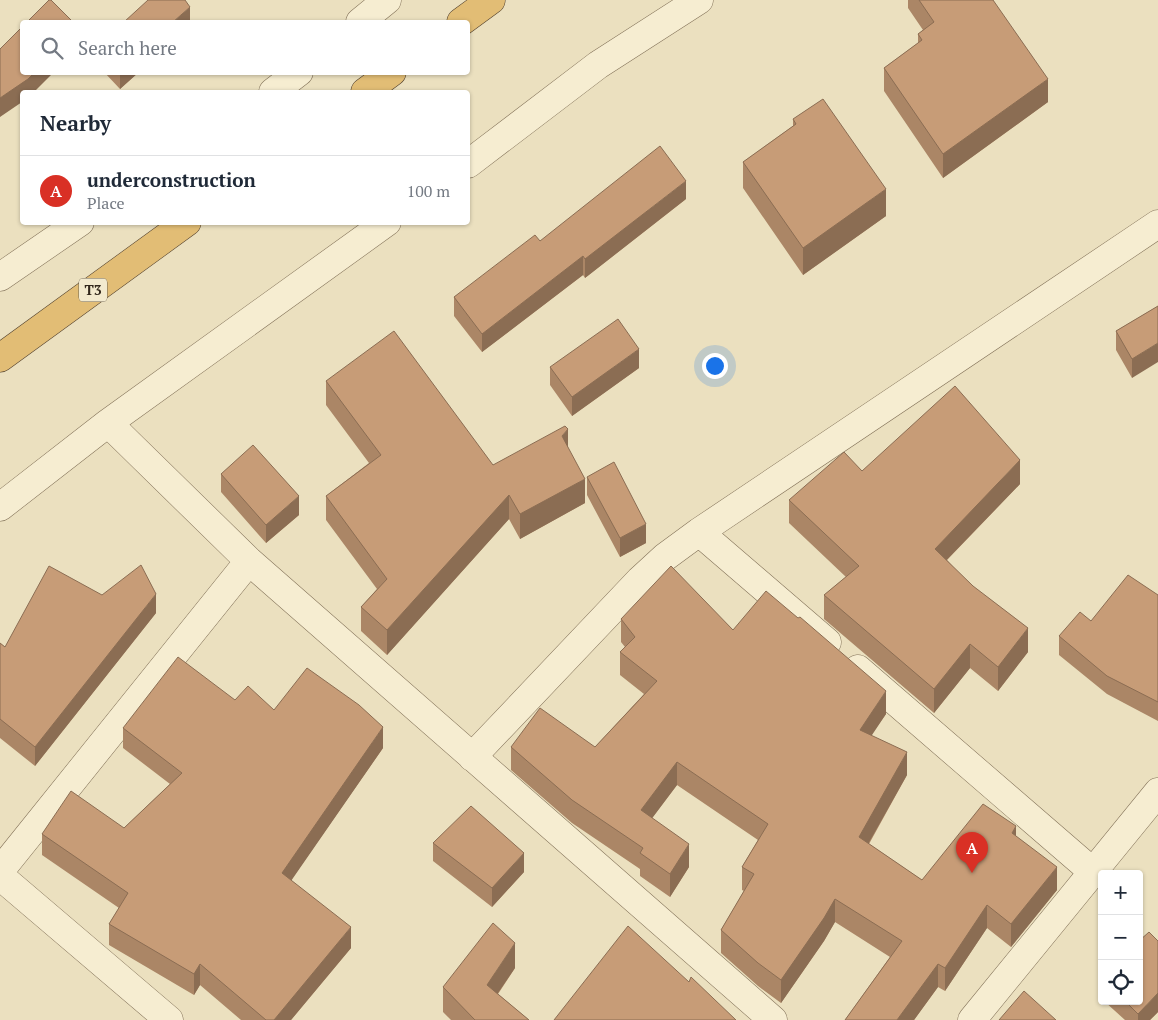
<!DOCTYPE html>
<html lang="en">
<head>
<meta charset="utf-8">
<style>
  body { margin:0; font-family:"PT Serif",serif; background:#f2f2f3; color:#1f2937 }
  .controls { position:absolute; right:15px; bottom:15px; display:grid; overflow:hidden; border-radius:5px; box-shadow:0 1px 4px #0004 }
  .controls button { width:45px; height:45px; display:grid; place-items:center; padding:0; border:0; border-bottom:1px solid #e0e1e3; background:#fff; color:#1f2937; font:25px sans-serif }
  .you { position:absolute; left:714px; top:365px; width:18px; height:18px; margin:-12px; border:4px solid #fff; border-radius:50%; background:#1a73e8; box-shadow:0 0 0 8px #1a73e833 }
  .badge { display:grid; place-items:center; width:32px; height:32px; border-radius:50%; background:#d93025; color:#fff; font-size:16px; font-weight:700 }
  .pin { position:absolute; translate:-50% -41px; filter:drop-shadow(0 1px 2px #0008) }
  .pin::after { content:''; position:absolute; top:26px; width:18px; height:15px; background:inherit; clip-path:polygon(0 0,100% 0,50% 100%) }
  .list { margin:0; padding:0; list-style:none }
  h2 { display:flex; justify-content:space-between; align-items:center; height:65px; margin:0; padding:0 20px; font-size:21px }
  h2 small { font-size:16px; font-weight:400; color:#747a83 }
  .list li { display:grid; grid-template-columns:32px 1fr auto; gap:15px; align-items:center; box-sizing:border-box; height:70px; padding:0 20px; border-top:1px solid #e0e1e3 }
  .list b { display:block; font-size:19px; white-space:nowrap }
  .list p { margin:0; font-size:16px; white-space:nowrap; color:#747a83 }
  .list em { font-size:16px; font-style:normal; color:#747a83 }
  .icon { flex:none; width:28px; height:28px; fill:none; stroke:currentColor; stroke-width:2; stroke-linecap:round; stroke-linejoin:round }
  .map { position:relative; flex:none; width:1158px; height:1020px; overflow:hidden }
  .search { position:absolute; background:#fff; box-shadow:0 1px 4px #0004; left:20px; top:20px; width:450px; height:55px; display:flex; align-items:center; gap:12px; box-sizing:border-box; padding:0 18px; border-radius:5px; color:#747a83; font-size:19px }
  .panel { position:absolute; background:#fff; box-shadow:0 1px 4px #0004; left:20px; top:90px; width:450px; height:135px; border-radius:5px }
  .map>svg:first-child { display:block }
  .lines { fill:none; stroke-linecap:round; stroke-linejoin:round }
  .minor-casing { stroke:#827158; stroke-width:29 }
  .trunk-casing { stroke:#503f2d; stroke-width:29 }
  .minor { stroke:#f6edd1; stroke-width:28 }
  .trunk { stroke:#e2bd75; stroke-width:28 }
  .wall { fill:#ab8666 }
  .shaded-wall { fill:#8b6d53 }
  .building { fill:#c79c77; stroke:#8b6d53 }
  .labels { text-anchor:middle; stroke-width:4.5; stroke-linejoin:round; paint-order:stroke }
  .shield { fill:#f3eace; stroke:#6d6251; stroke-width:1 }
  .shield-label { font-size:14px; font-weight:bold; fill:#33281c }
</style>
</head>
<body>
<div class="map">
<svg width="1158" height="1020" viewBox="0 0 1158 1020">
  <rect width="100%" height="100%" fill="#ebe0bf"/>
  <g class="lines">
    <defs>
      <path id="minor" d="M360,22l27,-22
        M273,92l26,-20
        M468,164l130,-99 101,-65
        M0,277l80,-55
        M108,423l141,138 524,459
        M0,507l108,-84 279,-201
        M699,532l128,110
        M858,669l235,203
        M472,757l168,-177 25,-23 34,-25 459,-308
        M0,871l249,-310
        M0,876l169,144
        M972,1020l186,-228"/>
      <path id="trunk" d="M461,22l30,-22
        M365,92l27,-20
        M0,358l187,-136"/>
    </defs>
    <use href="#minor" class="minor-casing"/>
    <use href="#trunk" class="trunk-casing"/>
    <use href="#minor" class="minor"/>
    <use href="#trunk" class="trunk"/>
  </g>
  <path class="wall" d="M908,0h85l55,102 -105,76 -59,-87v-23l34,-25v-9l5,-4 -15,-22z
    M104,72h35l-19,17z
    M793,119l93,97 -83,59 -60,-87v-26l50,-36z
    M686,199l-101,79 -2,-3 -101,77 -28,-36v-19l86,-56z
    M1158,306l-26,72 -16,-28v-19z
    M550,367l89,1 -67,48 -22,-31z
    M326,381l167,84 75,-17 17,55 -65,36 -11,-20 -122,136 -26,-24v-24l16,-18 -51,-69v-24l43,-33 -43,-58z
    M862,471l158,13 -73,76 81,92 -30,39 -28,-23 -36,45 -110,-94v-24l22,-18 -57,-54v-23z
    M221,474l78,41 -33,28 -45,-51z
    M587,477l59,66 -26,14 -33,-62z
    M102,595l54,18 -121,153 -35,-28v-95l5,4z
    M1158,595v126l-51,-27 -48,-39v-19l32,-15z
    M621,619l112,11 153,84 -15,21 36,40 -38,69 53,36 94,-44 41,54 -46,57 -24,-19 -42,63 -7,-4 -24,33h-69l45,-63 -55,-35 -11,19 -43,62 -23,-17 -37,-33v-23l23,-39 -2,-1v-23l16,-27 -81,-55 -25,33 37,49 -19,30 -30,-21v-7l-68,-46 -61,-53v-23h84l49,-53 -24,-19v-23l5,-5 -4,-5z
    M235,700l39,10 109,38 -92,132 60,68 -60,72h-50l-41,-35 -6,10 -85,-50v-21l10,-16 -77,-53v-21l82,-6 46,-44 -47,-36v-20z
    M433,843l91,29 -32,35 -59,-46z
    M515,968l-17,26 31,26h-78l-8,-8v-25z
    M1102,977v22l-2,-2v-18z
    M1104,1001h35l19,11 -8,8h-25z"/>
  <path class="shaded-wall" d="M190,7v15h-17z
    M35,72h19l-20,20h-12v10l-22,15v-19z
    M120,72h19l-19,17z
    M1048,79v23l-105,76v-24z
    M686,181v18l-101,79v-19z
    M886,189v27l-83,59v-27z
    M583,256v19l-101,77v-18z
    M1158,343v19l-26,16v-19z
    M639,349v19l-67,48v-19z
    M568,429v24l-6,-17z
    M1020,460v24l-85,88v-23z
    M585,479v24l-65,36v-25z
    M509,495v24l-122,136v-25z
    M299,496v19l-33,28v-18z
    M646,524v19l-26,14v-19z
    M156,594v19l-121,153v-19z
    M1028,628v24l-30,39v-24z
    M970,644v24l-36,45v-24z
    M886,691v23l-26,39v-23z
    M383,727v21l-101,146v-21z
    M907,752v23l-48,85v-23z
    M677,762v23l-36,48v-23z
    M1016,826v23l-4,-16z
    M689,844v23l-19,30v-23z
    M524,853v19l-32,35v-19z
    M1057,867v23l-46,57v-23z
    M835,899v23l-11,19 -43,62v-23z
    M987,905v23l-42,63v-23z
    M351,927v21l-60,72h-17z
    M515,943v25l-28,41v-24z
    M200,964v21l-6,10v-21z
    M938,964v23l-24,33h-17z
    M1158,993v19l-8,8h-12v-6z"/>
  <path class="building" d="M49,0h2l22,22h-46z
    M148,0h37l5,7 -17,15h-49z
    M919,0h74l55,79 -105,75 -59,-86 38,-28 -4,-6 16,-12z
    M22,27v45h13l-7,7 -28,19v-49z
    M823,99l63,90 -83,59 -60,-86 53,-38 -3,-5z
    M660,146l26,35 -101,78 -2,-3 -101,78 -28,-37 81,-62 5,6z
    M1158,306v37l-26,16 -16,-28z
    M618,319l21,30 -67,48 -22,-30z
    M394,331l99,134 72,-39 3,3 -6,7 23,43 -65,35 -11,-19 -122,135 -26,-23 26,-28 -61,-83 55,-41 -55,-74z
    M955,386l65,74 -85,89 38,37 55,42 -30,39 -28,-23 -36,45 -110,-94 35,-29 -70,-66 55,-48 18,19z
    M253,445l46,51 -33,29 -45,-51z
    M614,462l32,62 -26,14 -33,-61z
    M141,565l15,29 -121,153 -35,-28v-76l5,4 44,-81 53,29z
    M671,566l62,64 33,-39 32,27 2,-1 86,74 -26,39 47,22 -48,85 63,43 61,-76 33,22 -4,7 45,34 -46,57 -24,-19 -42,63 -7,-4 -41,56h-52l57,-79 -67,-42 -11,19 -43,62 -23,-17 -37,-33 33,-56 -12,-7 26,-43 -91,-62 -36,48 48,34 -19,30 -30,-21 3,-5 -71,-48 -61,-53 29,-39 55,39 62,-66 -37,-29 15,-15 -14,-18z
    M1128,575l30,20v107l-51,-26 -48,-40 21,-24 11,9z
    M178,657l57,43 13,-14 26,24 33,-42 52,37 24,22 -101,146 69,54 -77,93h-8l-66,-56 -6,10 -85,-50 19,-31 -86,-59 29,-43 53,37 58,-55 -59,-45z
    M471,806l53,47 -32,35 -59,-45z
    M493,923l22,20 -28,42 42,35h-54l-32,-33z
    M628,926l61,56 2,-5 45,43h-182z
    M1149,932l9,9v52l-20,21 -13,-13h14v-60z
    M1024,991l32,29h-57z"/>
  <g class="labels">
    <rect class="shield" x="79" y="278.5" width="28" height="23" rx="4"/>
    <g class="shield-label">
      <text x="93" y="295">T3</text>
    </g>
  </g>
</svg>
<div class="controls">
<button>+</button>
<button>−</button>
<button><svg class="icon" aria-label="locate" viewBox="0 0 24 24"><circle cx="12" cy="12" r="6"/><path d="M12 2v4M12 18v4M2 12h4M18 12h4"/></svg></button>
</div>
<div class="you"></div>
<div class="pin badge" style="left:972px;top:873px">A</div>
<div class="search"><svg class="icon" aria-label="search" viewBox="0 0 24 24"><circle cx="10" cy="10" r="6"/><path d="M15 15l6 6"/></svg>Search here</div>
<section class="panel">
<h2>Nearby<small></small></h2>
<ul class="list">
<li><span class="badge">A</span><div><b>underconstruction</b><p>Place</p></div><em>100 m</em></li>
</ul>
</section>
</div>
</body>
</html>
